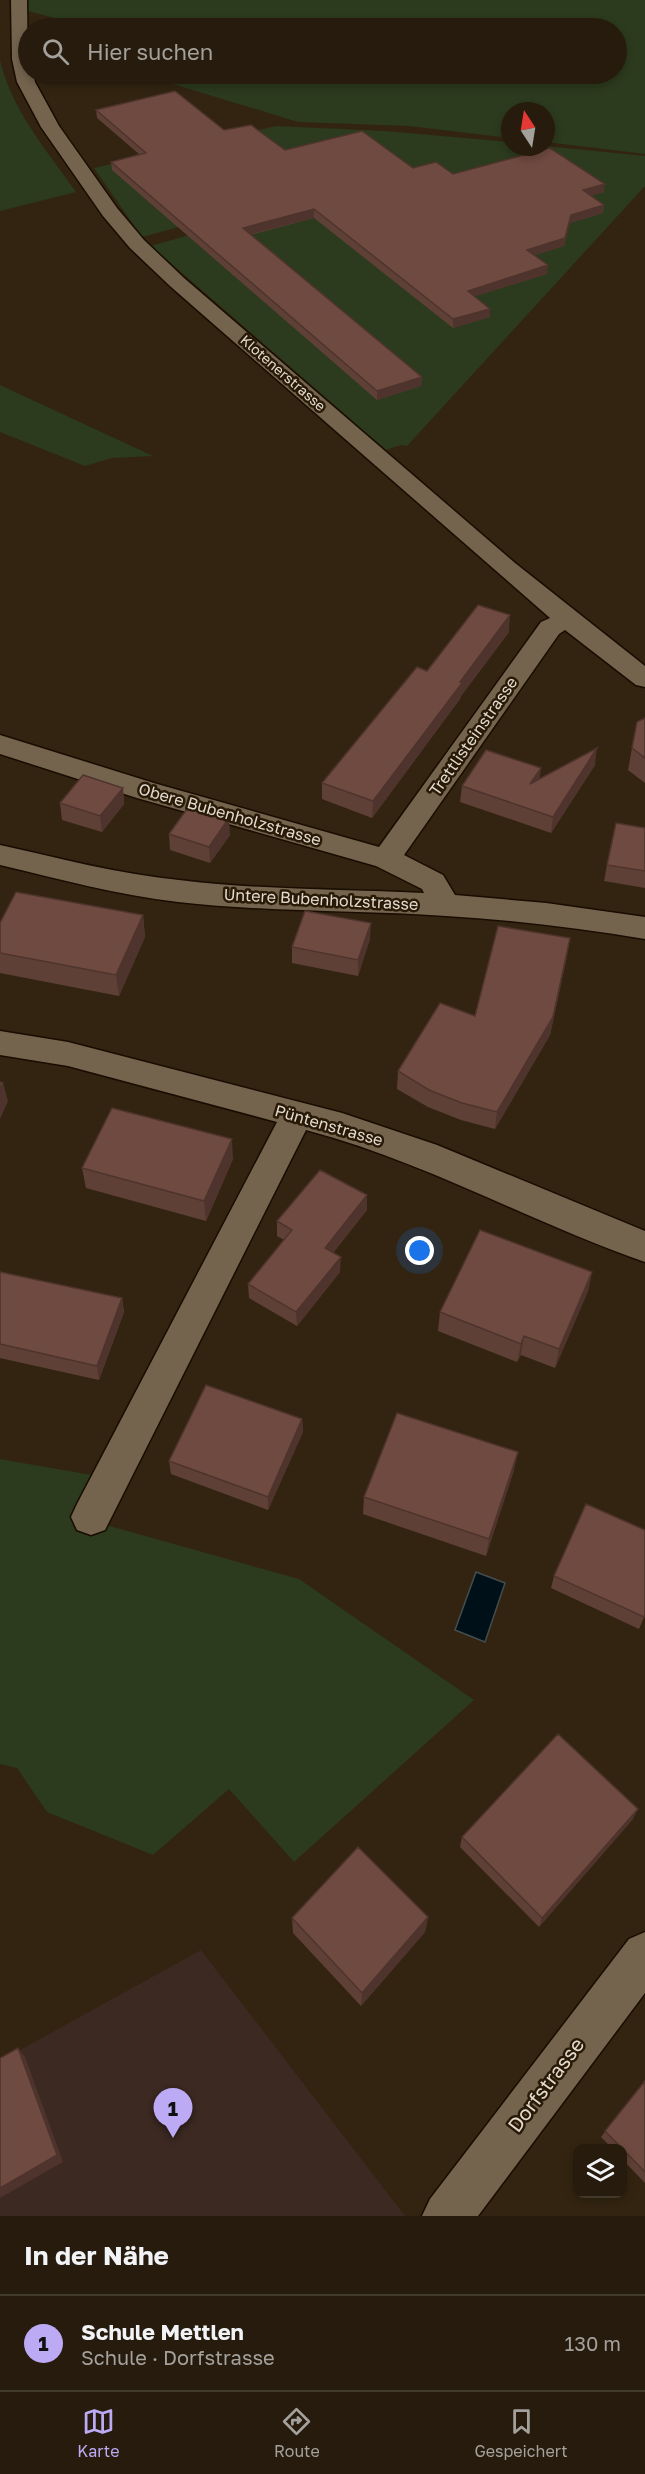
<!DOCTYPE html>
<html lang="de">
<head>
<meta charset="utf-8">
<style>
  body { margin:0; font-family:"Golos Text",sans-serif; background:#2e2415; color:#f1f3f6 }
  .controls { position:absolute; right:18px; bottom:18px; display:grid; overflow:hidden; border-radius:12px; box-shadow:0 3px 9px #0003 }
  .controls button { width:54px; height:54px; display:grid; place-items:center; padding:0; border:0; border-bottom:2px solid #42392d; background:#261b0c; color:#f1f3f6; font:30px sans-serif }
  .compass { position:absolute; left:501px; top:102px; width:54px; height:54px; border-radius:50%; background:#261b0c; box-shadow:0 3px 9px #0003; rotate:348deg }
  .you { position:absolute; left:420px; top:1251px; width:21px; height:21px; margin:-15px; border:4px solid #fff; border-radius:50%; background:#1a73e8; box-shadow:0 0 0 9px #1a73e833 }
  .badge { display:grid; place-items:center; width:39px; height:39px; border-radius:50%; background:#bcaaf5; color:#111; font-size:20px; font-weight:700 }
  .pin { position:absolute; translate:-50% -50px; filter:drop-shadow(0 2px 3px #0008) }
  .pin::after { content:''; position:absolute; top:32px; width:21px; height:18px; background:inherit; clip-path:polygon(0 0,100% 0,50% 100%) }
  .list { margin:0; padding:0; list-style:none }
  h2 { display:flex; justify-content:space-between; align-items:center; height:78px; margin:0; padding:0 24px; font-size:26px }
  h2 small { font-size:20px; font-weight:400; color:#a4a19d }
  .list li { display:grid; grid-template-columns:39px 1fr auto; gap:18px; align-items:center; box-sizing:border-box; height:96px; padding:0 24px; border-top:2px solid #42392d }
  .list b { display:block; font-size:22px; white-space:nowrap }
  .list p { margin:0; font-size:20px; white-space:nowrap; color:#a4a19d }
  .list em { font-size:20px; font-style:normal; color:#a4a19d }
  .icon { flex:none; width:33px; height:33px; fill:none; stroke:currentColor; stroke-width:2; stroke-linecap:round; stroke-linejoin:round }
  .map { position:relative; flex:none; width:645px; height:2216px; overflow:hidden }
  .search { position:absolute; background:#261b0c; box-shadow:0 3px 9px #0003; left:18px; right:18px; top:18px; height:66px; display:flex; align-items:center; gap:15px; box-sizing:border-box; padding:0 21px; border-radius:33px; color:#a4a19d; font-size:22px }
  .sheet { height:174px; background:#261b0c }
  nav { display:flex; justify-content:space-around; align-items:center; box-sizing:border-box; height:84px; border-top:2px solid #42392d; background:#261b0c; font-size:16px; color:#a4a19d }
  nav a { display:grid; justify-items:center; gap:3px }
  nav .on { color:#bcaaf5 }
  .map>svg:first-child { display:block }
  .education { fill:#3b2922 }
  .green { fill:#2c3a1d }
  .water { fill:#001019; stroke:#444d4f; stroke-width:1.5 }
  .lines { fill:none; stroke-linecap:round; stroke-linejoin:round }
  .street-casing { stroke:#190c00; stroke-width:3 }
  .street { fill:#74644e; fill-rule:evenodd }
  .wall { fill:#5f4037 }
  .shaded-wall { fill:#4e342d }
  .building { fill:#6f4a40; stroke:#4e342d; stroke-width:1.5 }
  .labels { text-anchor:middle; stroke-width:5; stroke-linejoin:round; paint-order:stroke }
  .far-street-label { font-size:14px; fill:#e3dace; stroke:#281a06 }
  .street-label { font-size:16px; fill:#e3dace; stroke:#281a06 }
  .near-street-label { font-size:20px; fill:#e3dace; stroke:#281a06 }
</style>
</head>
<body>
<div class="map">
<svg width="645" height="2216" viewBox="0 0 645 2216">
  <rect width="100%" height="100%" fill="#322410"/>
  <path class="education" d="M201,1950l204,266h-405v-155z"/>
  <path class="green" d="M27,0h618v154l-99,-12v-31h-36v27l-101,-12 -111,-4 -125,-38 -19,-10h462v-46h-535l-8,-5 -45,-12z
    M0,60c11,49 47,91 76,132l-76,19z
    M276,126l109,5 125,11v5l36,-1 99,10v30l-238,260 -6,-1 -15,5 -235,-204 52,-15 -9,-8 -52,14 -48,-69z
    M0,385l153,71 -41,2 -27,8 -85,-34z
    M0,1459l103,18 -22,41 218,61 175,121 -180,162 -65,-73 -76,66 -106,-43 -30,-44 -17,-4z"/>
  <path class="water" d="M476,1572l29,11 -20,59 -30,-12z"/>
  <g class="lines">
    <defs>
      <path id="street" d="M11,0h16l1,74h5l2,8 24,44 58,82 27,32 40,38 331,285 130,103v21l-9,-2 -71,-55 -6,4 -155,221 39,20 12,20 91,8 99,14v22c-66,-11 -132,-19 -199,-23 -89,-6 -179,-4 -268,-14 -60,-7 -119,-23 -178,-37v-20c59,13 118,29 179,35 81,10 164,9 245,13l-2,-4 -46,-23 -239,-68 -137,-44v-19l157,49 222,63 162,-225 9,-4 -380,-332 -40,-38 -27,-32 -62,-89 -24,-45 -5,-23z
        M0,1031l68,11 274,71 95,32 208,86v31c-115,-40 -221,-101 -339,-132l-201,400 -14,5 -14,-5 -6,-13 6,-13 200,-382 -209,-56 -68,-11z
        M645,1932v61l-167,223h-56l8,-17 199,-260z"/>
    </defs>
    <use href="#street" class="street-casing"/>
    <use href="#street" class="street"/>
  </g>
  <path class="wall" d="M96,110l128,20 61,20 168,24 151,18 -13,4 13,9 -1,8 -33,10 -6,23 -29,9 12,19 -72,22 15,13v8l-37,11 -139,-110 -64,17 172,142 -1,9 -44,14 -265,-230 -1,-8 28,-8 -42,-36z
    M509,632l-48,64 -1,3 -88,119 -50,-19v-16l105,-112z
    M645,718v65l-17,-13 4,-22z
    M595,765l-44,68 -91,-31 2,-16 77,-7z
    M123,788l1,16 -22,28 -40,-12 -2,-17z
    M645,828v60l-41,-7 3,-16z
    M169,834l61,1 -20,28 -40,-13z
    M143,915l2,22 -26,59 -119,-23v-50z
    M570,938l-3,18 -17,79 -55,94 -34,-9 -33,-13 -31,-18 1,-18 77,-55z
    M370,939l-12,37 -66,-13v-16z
    M233,1159l-27,62 -120,-33 -4,-20z
    M367,1210l-34,43 7,19 -43,54 -48,-28 -1,-14 36,-44 -7,-4v-15z
    M0,1272l122,26 2,14 -25,68 -99,-22z
    M592,1272l-4,19 -33,77 -34,-13 -4,7 -79,-31 2,-19z
    M302,1419l1,13 -35,78 -97,-36 -2,-13z
    M514,1470l-28,86 -123,-42 1,-17z
    M554,1576l91,39 -6,14 -88,-41z
    M633,1819l-94,108 -79,-80 2,-10z
    M428,1917l-3,15 -64,74 -68,-73 -1,-15z
    M645,2080v103l-23,-24v-11h-10l-11,-11z"/>
  <path class="shaded-wall" d="M605,184l-1,8 -22,7 1,-9z
    M604,205l-1,8 -33,10 -6,23 -38,12 1,-8 44,-35z
    M314,209v9l-71,18v-8z
    M548,265l-1,9 -80,25 1,-8z
    M490,309v8l-37,11v-9z
    M422,377l-1,9 -44,14v-9z
    M510,615l-1,17 -48,64 -1,3 -88,119 1,-17 87,-119z
    M597,748l-2,17 -44,68 2,-16z
    M541,768l-2,16h-9z
    M123,788l1,16 -22,28 -2,-16z
    M229,818l1,17 -20,28 -1,-16z
    M143,915l2,22 -26,59 -3,-21z
    M371,923l-1,16 -12,37v-16z
    M570,938l-3,18 -17,79 -55,94 2,-17z
    M3,1083l5,18 -8,18v-29z
    M232,1139l1,20 -27,62 -2,-20z
    M367,1195v15l-42,53v-15z
    M341,1257l-1,15 -43,54 -1,-14z
    M592,1272l-4,19 -33,77 4,-19z
    M122,1298l2,14 -25,68 -2,-14z
    M524,1336l-3,19 -4,7 4,-18z
    M302,1419l1,13 -35,78v-13z
    M518,1452l-4,18 -28,86 3,-17z
    M638,1809l-5,10 -94,108 3,-9z
    M428,1917l-3,15 -64,74 1,-13z
    M18,2048l7,9 38,105 -63,36v-10z"/>
  <path class="building" d="M175,91l49,39 27,-5 34,25 77,-19 51,37 23,-6 17,12 97,-26 55,36 -22,6 21,15 -33,10 -6,23 -38,12 21,15 -80,26 22,18 -37,10 -139,-110 -71,19 179,149 -45,14 -266,-229 35,-9 -50,-43z
    M478,605l32,10 -50,67 2,1 -89,118 -51,-18 95,-116 10,4z
    M645,718v40l-13,-10 5,-26z
    M597,748l-44,69 -91,-31 24,-36 55,18 -11,16z
    M83,775l40,13 -23,28 -40,-13z
    M189,806l40,12 -20,29 -40,-13z
    M616,823l29,5v43l-38,-6z
    M16,892l127,23 -27,60 -116,-22v-30z
    M305,911l66,12 -13,37 -66,-13z
    M498,926l72,12 -17,79 -56,95 -35,-9 -33,-13 -31,-19 42,-68 35,13z
    M0,1082l3,1 -3,7z
    M112,1108l120,31 -28,62 -122,-33z
    M320,1170l47,25 -42,53 16,9 -45,55 -48,-28 44,-54 -15,-9z
    M480,1230l112,42 -33,77 -35,-13 -3,8 -81,-32z
    M0,1272l122,26 -25,68 -97,-22z
    M206,1385l96,34 -34,78 -99,-36z
    M397,1413l121,39 -29,87 -125,-42z
    M586,1504l59,26v84l-1,3 -90,-41z
    M558,1734l80,75 -96,109 -80,-81z
    M358,1847l70,70 -66,76 -70,-75z
    M18,2048l39,107 -57,33v-130z
    M645,2081v91l-40,-41z"/>
  <g class="labels">
    <g class="far-street-label">
      <text transform="translate(283 373) rotate(41)" y="5">Klotenerstrasse</text>
    </g>
    <g class="street-label">
      <text transform="translate(473 736) rotate(-55)" y="6">Trettlisteinstrasse</text>
      <text transform="translate(230 814) rotate(16)" y="6">Obere Bubenholzstrasse</text>
      <text transform="translate(321 899) rotate(3)" y="6">Untere Bubenholzstrasse</text>
      <text transform="translate(329 1125) rotate(16)" y="6">Püntenstrasse</text>
    </g>
    <g class="near-street-label">
      <text transform="translate(546 2085) rotate(-53)" y="7">Dorfstrasse</text>
    </g>
  </g>
</svg>
<div class="controls">
<button><svg class="icon" aria-label="layers" viewBox="0 0 24 24"><path d="M12 4l9 5-9 5-9-5zM3 14l9 5 9-5"/></svg></button>
</div>
<svg class="compass" viewBox="-18 -18 36 36"><path d="M0-13l5 13h-10z" fill="#e53935"/><path d="M0 13l5-13h-10z" fill="#a4a19d"/></svg>
<div class="you"></div>
<div class="pin badge" style="left:173px;top:2138px">1</div>
<div class="search"><svg class="icon" aria-label="search" viewBox="0 0 24 24"><circle cx="10" cy="10" r="6"/><path d="M15 15l6 6"/></svg>Hier suchen</div>
</div>
<section class="sheet">
<h2>In der Nähe<small></small></h2>
<ul class="list">
<li><span class="badge">1</span><div><b>Schule Mettlen</b><p>Schule · Dorfstrasse</p></div><em>130 m</em></li>
</ul>
</section>
<nav>
<a class="on"><svg class="icon" aria-label="map" viewBox="0 0 24 24"><path d="M3 6l6-2 6 2 6-2v14l-6 2-6-2-6 2zM9 4v14M15 6v14"/></svg>Karte</a>
<a><svg class="icon" aria-label="directions" viewBox="0 0 24 24"><path d="M12 3l9 9-9 9-9-9zM9 14v-3h6M13 9l2 2-2 2"/></svg>Route</a>
<a><svg class="icon" aria-label="saved" viewBox="0 0 24 24"><path d="M7 4h10v16l-5-4-5 4z"/></svg>Gespeichert</a>
</nav>
</body>
</html>
